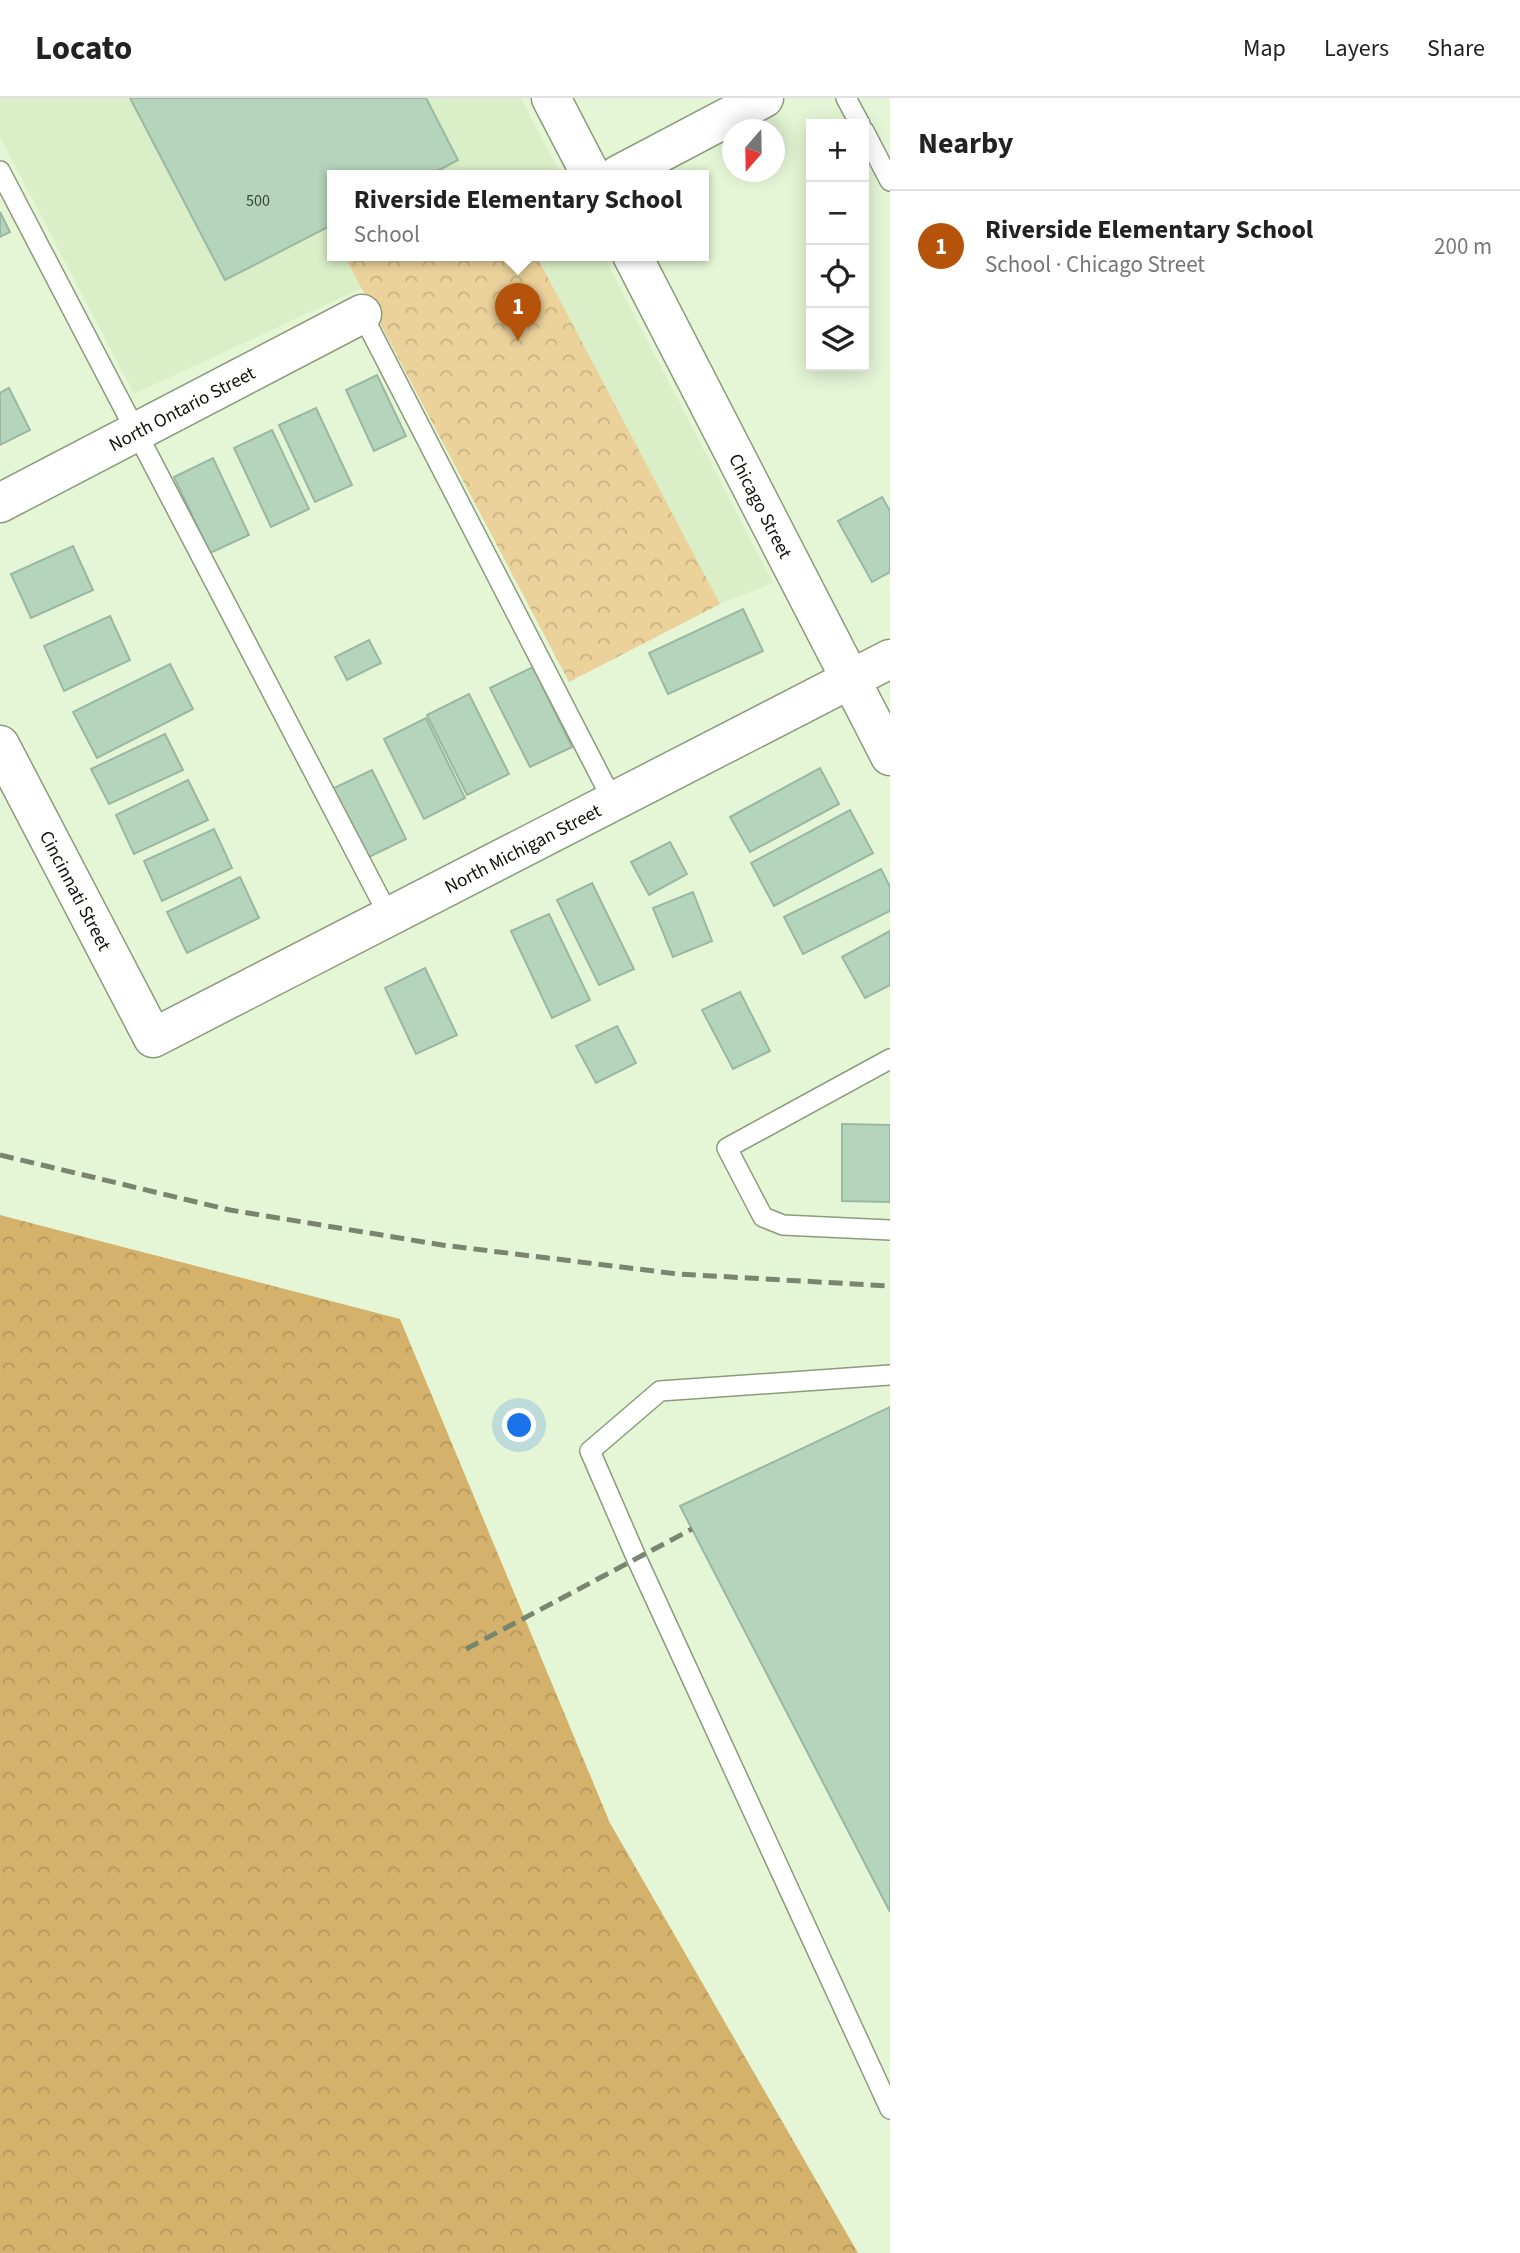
<!DOCTYPE html>
<html lang="en">
<head>
<meta charset="utf-8">
<style>
  body { margin:0; font-family:"Source Sans 3",sans-serif; background:#f6f6f6; color:#222 }
  .controls { position:absolute; right:21px; top:21px; display:grid; overflow:hidden; border-radius:0px; box-shadow:0 4px 18px #0003 }
  .controls button { width:63px; height:63px; display:grid; place-items:center; padding:0; border:0; border-bottom:2px solid #e0e0e0; background:#fff; color:#222; font:35px sans-serif }
  .compass { position:absolute; left:722px; top:21px; width:63px; height:63px; border-radius:50%; background:#fff; box-shadow:0 4px 18px #0003; rotate:200deg }
  .you { position:absolute; left:520px; top:1328px; width:24px; height:24px; margin:-18px; border:5px solid #fff; border-radius:50%; background:#1a73e8; box-shadow:0 0 0 10px #1a73e833 }
  .badge { display:grid; place-items:center; width:46px; height:46px; border-radius:50%; background:#b45309; color:#fff; font-size:23px; font-weight:700 }
  .pin { position:absolute; translate:-50% -58px; filter:drop-shadow(0 2px 4px #0008) }
  .pin::after { content:''; position:absolute; top:37px; width:24px; height:21px; background:inherit; clip-path:polygon(0 0,100% 0,50% 100%) }
  .popup { position:absolute; left:327px; top:72px; width:382px; height:91px; box-sizing:border-box; display:grid; place-content:center; border-radius:0px; background:#fff; filter:drop-shadow(0 2px 5px #0005); font-size:23px; white-space:nowrap; color:#767676 }
  .popup b { font-size:26px; color:#222 }
  .popup::after { content:''; position:absolute; left:50%; top:100%; margin-left:-14px; border:14px solid transparent; border-top-color:#fff }
  .list { margin:0; padding:0; list-style:none }
  h2 { display:flex; justify-content:space-between; align-items:center; height:91px; margin:0; padding:0 28px; font-size:30px }
  h2 small { font-size:23px; font-weight:400; color:#767676 }
  .list li { display:grid; grid-template-columns:46px 1fr auto; gap:21px; align-items:center; box-sizing:border-box; height:112px; padding:0 28px; border-top:2px solid #e0e0e0 }
  .list b { display:block; font-size:26px; white-space:nowrap }
  .list p { margin:0; font-size:23px; white-space:nowrap; color:#767676 }
  .list em { font-size:23px; font-style:normal; color:#767676 }
  .icon { flex:none; width:38px; height:38px; fill:none; stroke:currentColor; stroke-width:2; stroke-linecap:round; stroke-linejoin:round }
  .map { position:relative; flex:none; width:890px; height:2155px; overflow:hidden }
  header { display:flex; align-items:center; gap:42px; box-sizing:border-box; height:98px; padding:0 35px; background:#fff; border-bottom:2px solid #e0e0e0 }
  header strong { font-size:33px }
  nav { display:flex; gap:38px; margin-inline-start:auto; font-size:24px }
  main { display:flex }
  aside { flex:1; background:#fff }
  .map>svg:first-child { display:block }
  .built { fill:#daefc7 }
  .forest { fill:url(#forest-crowns) }
  .park { fill:url(#park-crowns) }
  .building { fill:#b5d4bc; stroke:#9ab8a1; stroke-width:2 }
  .lines { fill:none; stroke-linecap:round; stroke-linejoin:round }
  .service-casing { stroke:#8b9b7c; stroke-width:22 }
  .minor-casing { stroke:#8b9b7c; stroke-width:41 }
  .service { stroke:#fff; stroke-width:19 }
  .minor { stroke:#fff; stroke-width:38 }
  .rail { stroke:#7a856f; stroke-width:5; stroke-dasharray:14 7; stroke-linecap:butt }
  .labels { text-anchor:middle; stroke-width:5; stroke-linejoin:round; paint-order:stroke }
  .number-label { font-size:16px; fill:#384335 }
  .street-label { font-size:19px; fill:#0e1308; stroke:#fafef7 }
</style>
</head>
<body>
<header>
<strong>Locato</strong>
<nav><a>Map</a><a>Layers</a><a>Share</a></nav>
</header>
<main>
<div class="map">
<svg width="890" height="2155" viewBox="0 0 890 2155">
  <defs>
    <pattern id="forest-crowns" width="20" height="18" patternUnits="userSpaceOnUse" patternTransform="scale(1.75)"><rect width="20" height="18" fill="#d4b26c"/><path d="M2 6a3 3 0 1 1 6 0M12 15a3 3 0 1 1 6 0" fill="none" stroke="#b5985c"/></pattern>
    <pattern id="park-crowns" width="20" height="18" patternUnits="userSpaceOnUse" patternTransform="scale(1.75)"><rect width="20" height="18" fill="#ebd19a"/><path d="M2 6a3 3 0 1 1 6 0M12 15a3 3 0 1 1 6 0" fill="none" stroke="#c8b383"/></pattern>
  </defs>
  <rect width="100%" height="100%" fill="#e5f6d6"/>
  <path class="built" d="M0,0h521l40,77h-229v80h271l170,328 -54,21 -357,-316 -228,106 -134,-257z"/>
  <path class="forest" d="M0,1117l400,104 210,504 248,430h-858z"/>
  <path class="park" d="M344,157h192l184,349 -151,78z"/>
  <path class="building" d="M130,0h296l32,62 -28,15h-98v50l-107,55z
    M0,114l10,20 -10,5z
    M377,277l29,61 -32,15 -28,-61z
    M9,290l21,42 -30,15v-52z
    M316,310l36,77 -37,17 -36,-77z
    M272,332l37,79 -38,18 -37,-79z
    M213,360l36,77 -39,18 -36,-76z
    M882,399l8,14v61l-18,10 -34,-61z
    M73,448l20,44 -62,28 -20,-44z
    M743,511l20,42 -95,43 -19,-41z
    M110,518l20,44 -66,31 -20,-45z
    M369,542l12,23 -34,17 -12,-23z
    M170,566l23,45 -96,49 -24,-46z
    M533,569l39,80 -42,20 -40,-79z
    M469,596l40,80 -42,21 -40,-80z
    M426,620l39,80 -41,21 -40,-80z
    M165,636l18,36 -74,34 -18,-35z
    M820,670l19,36 -89,48 -20,-35z
    M372,672l34,69 -43,21 -33,-70z
    M188,682l20,40 -74,34 -18,-39z
    M850,712l23,43 -99,53 -23,-43z
    M214,731l18,39 -70,33 -18,-40z
    M670,744l17,32 -38,21 -18,-33z
    M881,771l9,18v24l-87,43 -19,-37z
    M240,779l19,41 -72,35 -20,-41z
    M592,785l42,86 -35,16 -42,-85z
    M693,794l19,49 -39,16 -20,-49z
    M549,816l41,86 -38,18 -41,-87z
    M890,833v54l-25,13 -23,-41z
    M425,870l32,67 -41,19 -31,-66z
    M740,894l30,59 -37,18 -31,-59z
    M617,928l19,37 -40,20 -20,-37z
    M842,1026l48,1v77l-48,-1z
    M890,1309v505l-210,-406z"/>
  <g class="lines">
    <defs>
      <path id="service" d="M846,0l14,26
        M864,33l26,50
        M0,73l389,745
        M362,216l251,487
        M890,961l-163,89 36,69 20,8 107,5
        M890,1277l-230,16 -70,60 46,106 254,552"/>
      <g id="minor">
        <path d="M551,0l40,77"/>
        <path d="M618,77l146,-77"/>
        <path id="s1" d="M632,157l258,501"/>
        <path id="s2" d="M0,405l362,-189"/>
        <path id="s3" d="M0,647l153,293 737,-379"/>
      </g>
    </defs>
    <use href="#service" class="service-casing"/>
    <use href="#minor" class="minor-casing"/>
    <use href="#service" class="service"/>
    <use href="#minor" class="minor"/>
    <path class="rail" d="M0,1057l230,55 212,35 236,29 212,12
      M466,1551l226,-120"/>
  </g>
  <g class="labels">
    <g class="number-label">
      <text x="258" y="108">500</text>
    </g>
    <g class="street-label">
      <text dy="7" stroke="none"><textPath href="#s2" startOffset="205">North Ontario Street</textPath></text>
      <text dy="7" stroke="none"><textPath href="#s1" startOffset="282">Chicago Street</textPath></text>
      <text dy="7" stroke="none"><textPath href="#s3" startOffset="746">North Michigan Street</textPath></text>
      <text dy="7" stroke="none"><textPath href="#s3" startOffset="164">Cincinnati Street</textPath></text>
    </g>
  </g>
</svg>
<div class="controls">
<button>+</button>
<button>−</button>
<button><svg class="icon" aria-label="locate" viewBox="0 0 24 24"><circle cx="12" cy="12" r="6"/><path d="M12 2v4M12 18v4M2 12h4M18 12h4"/></svg></button>
<button><svg class="icon" aria-label="layers" viewBox="0 0 24 24"><path d="M12 4l9 5-9 5-9-5zM3 14l9 5 9-5"/></svg></button>
</div>
<svg class="compass" viewBox="-18 -18 36 36"><path d="M0-13l5 13h-10z" fill="#e53935"/><path d="M0 13l5-13h-10z" fill="#767676"/></svg>
<div class="you"></div>
<div class="pin badge" style="left:518px;top:243px">1</div>
<div class="popup"><b>Riverside Elementary School</b>School</div>
</div>
<aside>
<h2>Nearby<small></small></h2>
<ul class="list">
<li><span class="badge">1</span><div><b>Riverside Elementary School</b><p>School · Chicago Street</p></div><em>200 m</em></li>
</ul>
</aside>
</main>
</body>
</html>
